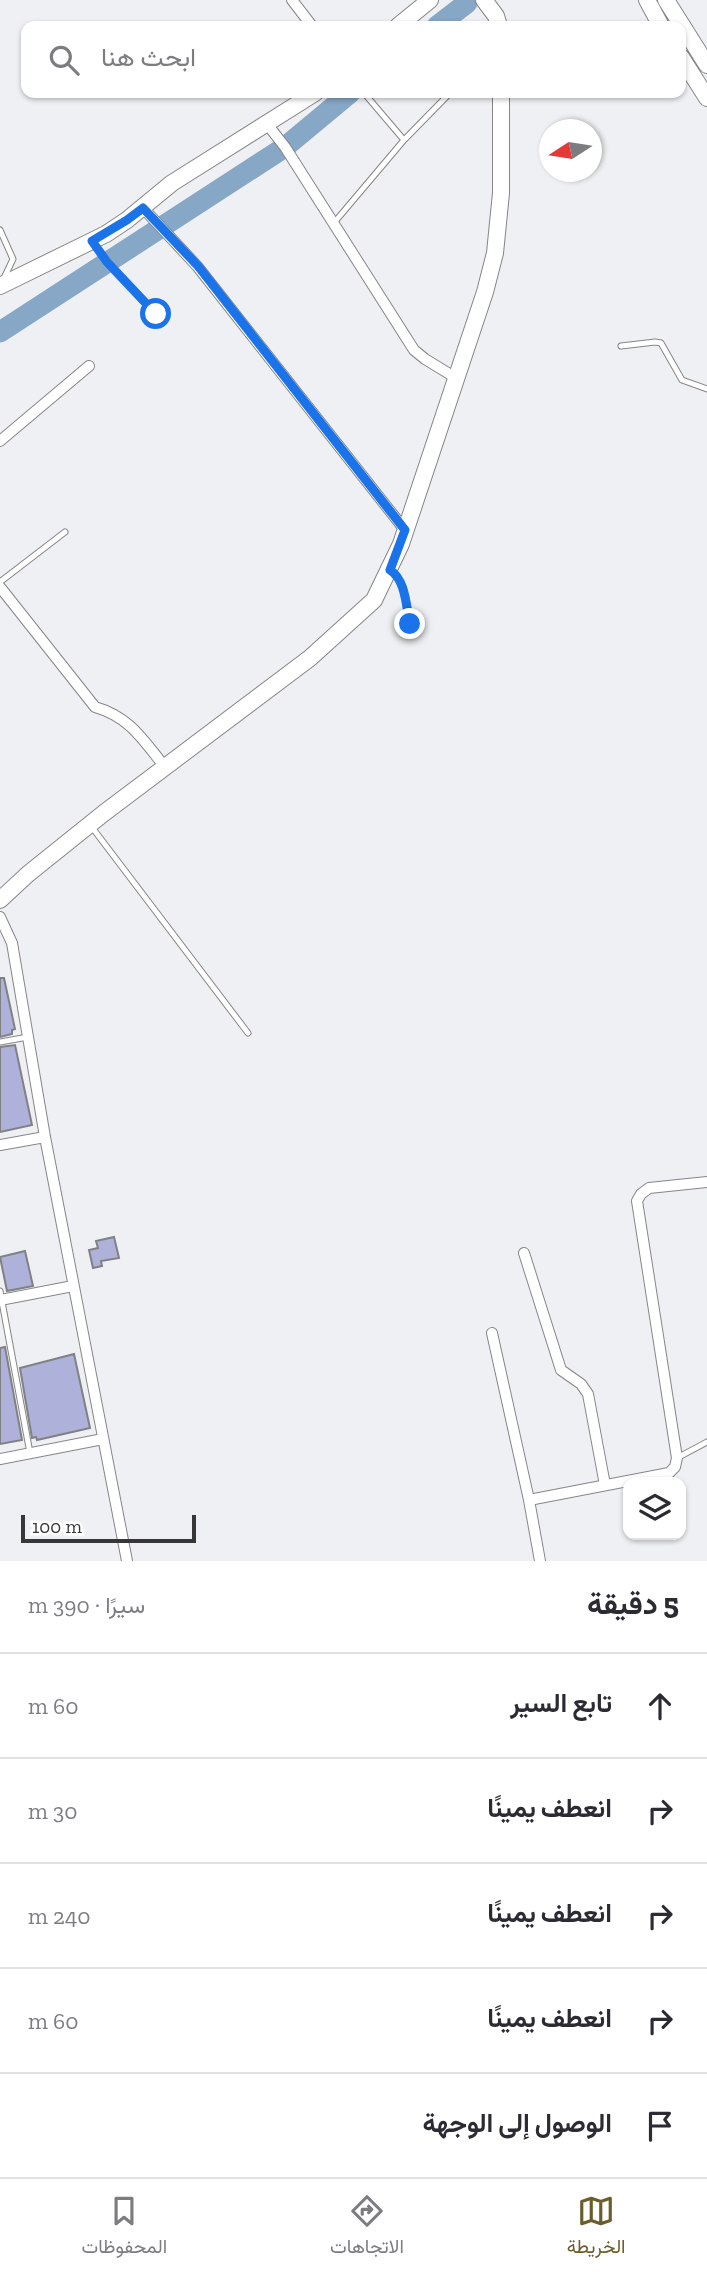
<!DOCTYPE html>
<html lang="ar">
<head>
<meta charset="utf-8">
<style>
  body { margin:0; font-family:"Zilla Slab",Vazirmatn,serif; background:#f7f7f7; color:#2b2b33; direction:rtl }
  .controls { position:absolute; right:21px; bottom:21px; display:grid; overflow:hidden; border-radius:14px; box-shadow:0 2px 5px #0004 }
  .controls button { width:63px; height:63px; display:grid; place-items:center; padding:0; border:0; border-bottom:2px solid #e1e1e2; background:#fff; color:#2b2b33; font:35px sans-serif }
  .compass { position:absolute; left:539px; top:119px; width:63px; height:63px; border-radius:50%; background:#fff; box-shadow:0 2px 5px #0004; rotate:258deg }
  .scale { position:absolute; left:21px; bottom:18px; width:175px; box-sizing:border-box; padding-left:7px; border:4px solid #373738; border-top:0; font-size:19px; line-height:24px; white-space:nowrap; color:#373738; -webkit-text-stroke:5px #fff; paint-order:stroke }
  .stop { position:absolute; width:21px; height:21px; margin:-16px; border:5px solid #1a73e8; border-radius:50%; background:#fff }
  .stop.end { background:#1a73e8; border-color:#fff; box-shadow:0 2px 7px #0008 }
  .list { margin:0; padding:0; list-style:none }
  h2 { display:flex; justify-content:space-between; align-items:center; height:91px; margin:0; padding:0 28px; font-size:30px }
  h2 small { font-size:23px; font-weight:400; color:#7c7c81 }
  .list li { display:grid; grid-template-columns:46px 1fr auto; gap:21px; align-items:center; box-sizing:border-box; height:105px; padding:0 28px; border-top:2px solid #e1e1e2 }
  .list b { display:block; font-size:26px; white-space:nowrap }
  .list em { font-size:23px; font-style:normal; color:#7c7c81 }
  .icon { flex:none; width:38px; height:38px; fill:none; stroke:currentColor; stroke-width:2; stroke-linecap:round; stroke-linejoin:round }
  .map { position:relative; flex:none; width:707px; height:1561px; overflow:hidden; direction:ltr }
  .search { position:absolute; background:#fff; box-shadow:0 2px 5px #0004; left:21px; right:21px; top:21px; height:77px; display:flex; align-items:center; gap:18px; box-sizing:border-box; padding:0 24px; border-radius:14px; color:#7c7c81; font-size:26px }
  .sheet { height:616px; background:#fff }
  nav { display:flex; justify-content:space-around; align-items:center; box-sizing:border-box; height:98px; border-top:2px solid #e1e1e2; background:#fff; font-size:19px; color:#7c7c81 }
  nav a { display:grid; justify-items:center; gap:4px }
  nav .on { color:#6b5d2a }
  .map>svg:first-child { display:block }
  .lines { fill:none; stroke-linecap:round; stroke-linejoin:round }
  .river { stroke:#87a7c6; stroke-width:21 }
  .building { fill:#aeb1d9; stroke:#818184; stroke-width:2 }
  .lane-casing { stroke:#868689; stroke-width:7 }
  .street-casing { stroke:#868689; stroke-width:12 }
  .secondary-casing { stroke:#868689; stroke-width:18 }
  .lane { stroke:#fff; stroke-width:5 }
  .street { stroke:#fff; stroke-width:10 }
  .secondary { stroke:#fff; stroke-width:16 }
  .route { stroke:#1a73e8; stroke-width:9 }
</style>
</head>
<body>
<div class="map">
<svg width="707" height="1561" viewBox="0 0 707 1561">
  <rect width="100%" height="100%" fill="#eff0f3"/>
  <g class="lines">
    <path class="river" d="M437,26l30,-23
      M0,332l285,-185 65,-54"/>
  </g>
  <path class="building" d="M0,978h4l11,51 -3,1v4l-12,3z
    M15,1045l17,80 -32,7v-85z
    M114,1237l5,21 -18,3 1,5 -9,2 -4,-18 9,-2 -2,-7z
    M25,1251l8,35 -26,5 -7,-34z
    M5,1347l17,93 -22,4v-96z
    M74,1354l16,74 -53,12 -1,-3 -4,1 -12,-70z"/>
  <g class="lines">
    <defs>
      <path id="lane" d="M364,93l40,47
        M333,224l71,-84 46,-47
        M0,230l13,29 -9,19
        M94,243l13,19 49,52
        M621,346l34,-4 6,1 21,37 25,9
        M390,570c16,10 16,37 20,54
        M0,582l65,-50
        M91,826l157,207
        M0,1042l28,-5
        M0,1291l30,162
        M677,1458l30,-16"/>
      <path id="street" d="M292,0l20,26
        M267,124l18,23 129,203 11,9 31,19
        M143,208l54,58 208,264
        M0,441l89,-75
        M0,587l95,120c35,10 48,33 70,60
        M0,917l12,26 33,194 82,424
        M0,1145l45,-8
        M524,1253l37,117 20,14 7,10 17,91
        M0,1300l73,-14
        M492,1333l37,167 11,61
        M0,1459l103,-20
        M529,1500l140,-27 6,-6 2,-9 -40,-257 4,-7 8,-6 58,-6"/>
      <path id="secondary" d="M484,0l12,16 3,10
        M647,0l14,26
        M666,0l41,65
        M398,26l32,-26
        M681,57l26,41
        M0,286l106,-52 21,-14 45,-37 143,-90
        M0,900l28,-26 76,-61 206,-155 64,-58 27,-56 84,-252 10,-39 6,-60v-100"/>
    </defs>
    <use href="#lane" class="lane-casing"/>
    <use href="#street" class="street-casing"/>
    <use href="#secondary" class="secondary-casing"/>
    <use href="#lane" class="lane"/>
    <use href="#street" class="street"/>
    <use href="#secondary" class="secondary"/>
  </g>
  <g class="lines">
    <path class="route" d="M156,314l-49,-52 -15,-21 35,-21 16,-12 55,58 207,264 -15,40c16,10 16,37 20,54"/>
  </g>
</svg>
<div class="controls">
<button><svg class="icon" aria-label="layers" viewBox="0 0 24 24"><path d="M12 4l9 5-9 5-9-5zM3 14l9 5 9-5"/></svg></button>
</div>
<svg class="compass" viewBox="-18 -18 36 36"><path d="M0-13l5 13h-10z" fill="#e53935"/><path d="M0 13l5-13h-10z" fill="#7c7c81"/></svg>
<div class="scale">100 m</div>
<div class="stop" style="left:156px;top:314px"></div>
<div class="stop end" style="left:410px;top:624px"></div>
<div class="search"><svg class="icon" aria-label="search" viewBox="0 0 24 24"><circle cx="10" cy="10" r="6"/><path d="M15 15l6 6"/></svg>ابحث هنا</div>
</div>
<section class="sheet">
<h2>5 دقيقة<small>سيرًا · 390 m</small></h2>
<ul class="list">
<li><svg class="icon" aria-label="ahead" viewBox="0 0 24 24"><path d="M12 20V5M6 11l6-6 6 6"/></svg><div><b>تابع السير</b></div><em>60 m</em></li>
<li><svg class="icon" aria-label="right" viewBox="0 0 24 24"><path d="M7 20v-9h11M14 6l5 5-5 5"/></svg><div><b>انعطف يمينًا</b></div><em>30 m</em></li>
<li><svg class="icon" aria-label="right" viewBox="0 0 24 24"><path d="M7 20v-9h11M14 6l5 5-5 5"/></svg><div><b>انعطف يمينًا</b></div><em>240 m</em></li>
<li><svg class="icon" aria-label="right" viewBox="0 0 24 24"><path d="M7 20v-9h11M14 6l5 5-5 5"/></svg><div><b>انعطف يمينًا</b></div><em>60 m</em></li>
<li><svg class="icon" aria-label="arrive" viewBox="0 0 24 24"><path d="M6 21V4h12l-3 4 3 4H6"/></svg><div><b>الوصول إلى الوجهة</b></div></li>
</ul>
</section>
<nav>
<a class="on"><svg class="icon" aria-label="map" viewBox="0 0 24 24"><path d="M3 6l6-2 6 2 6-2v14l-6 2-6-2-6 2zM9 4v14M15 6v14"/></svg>الخريطة</a>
<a><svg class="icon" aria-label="directions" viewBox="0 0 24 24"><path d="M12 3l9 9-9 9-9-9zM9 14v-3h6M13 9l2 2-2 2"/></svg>الاتجاهات</a>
<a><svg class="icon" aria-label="saved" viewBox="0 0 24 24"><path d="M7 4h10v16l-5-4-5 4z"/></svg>المحفوظات</a>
</nav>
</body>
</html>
